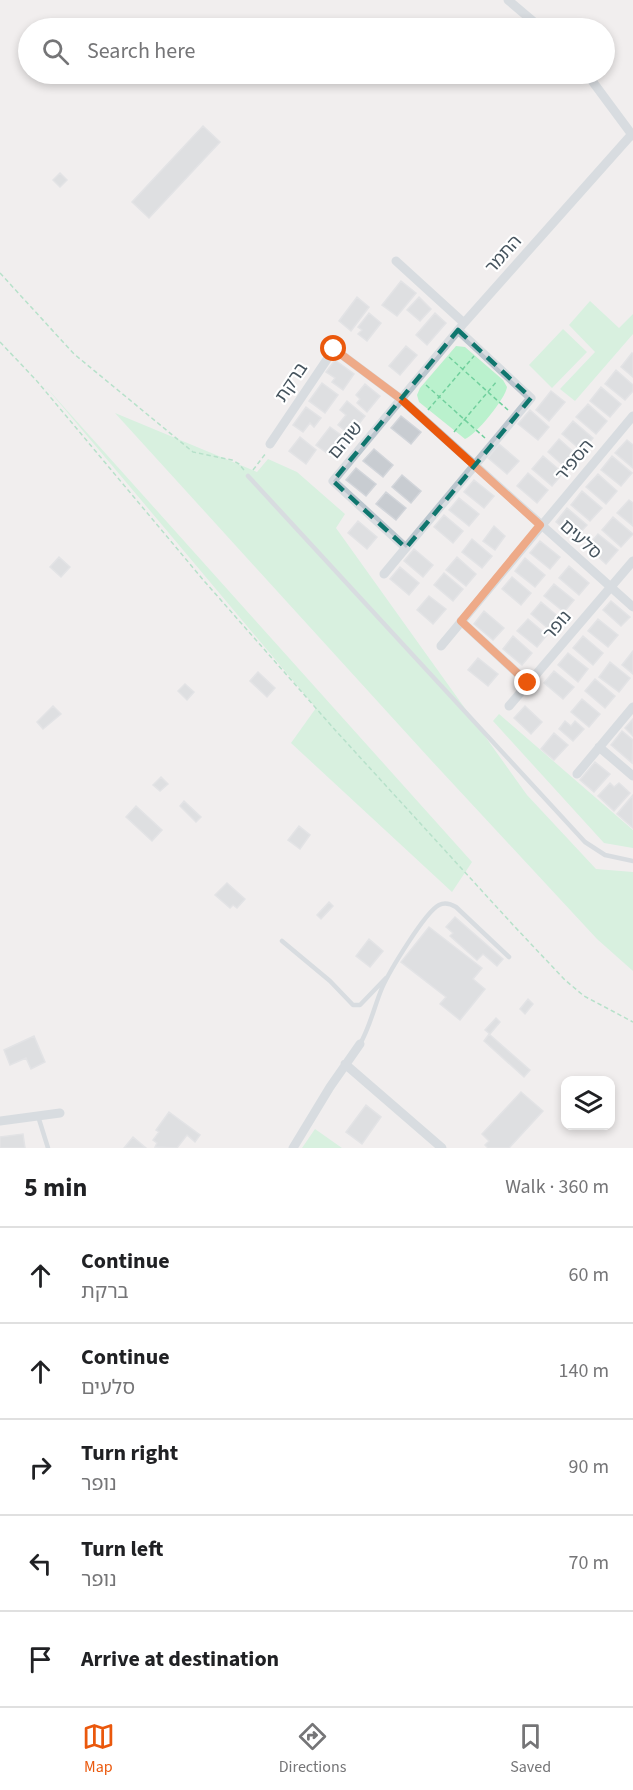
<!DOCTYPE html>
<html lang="en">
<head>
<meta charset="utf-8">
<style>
  body { margin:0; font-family:"Source Sans 3","Noto Sans Hebrew",sans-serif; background:#f2f2f2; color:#202124 }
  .controls { position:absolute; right:18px; bottom:18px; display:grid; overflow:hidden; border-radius:12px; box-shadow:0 3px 9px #0003 }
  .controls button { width:54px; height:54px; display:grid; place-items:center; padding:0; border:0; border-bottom:2px solid #e0e0e0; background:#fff; color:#202124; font:30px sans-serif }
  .stop { position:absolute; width:18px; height:18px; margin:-14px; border:4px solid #ea580c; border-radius:50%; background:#fff }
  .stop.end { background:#ea580c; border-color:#fff; box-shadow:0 2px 6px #0008 }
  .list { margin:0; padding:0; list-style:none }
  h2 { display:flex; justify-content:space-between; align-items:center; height:78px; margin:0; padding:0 24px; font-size:26px }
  h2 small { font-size:20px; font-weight:400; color:#757577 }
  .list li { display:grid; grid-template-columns:39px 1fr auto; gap:18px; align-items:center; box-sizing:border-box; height:96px; padding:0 24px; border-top:2px solid #e0e0e0 }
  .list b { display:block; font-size:22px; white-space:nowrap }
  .list p { margin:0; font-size:20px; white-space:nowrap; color:#757577 }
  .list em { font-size:20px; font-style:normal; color:#757577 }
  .icon { flex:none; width:33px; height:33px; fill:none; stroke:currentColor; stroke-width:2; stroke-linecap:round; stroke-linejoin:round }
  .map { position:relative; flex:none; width:633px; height:1148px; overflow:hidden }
  .search { position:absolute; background:#fff; box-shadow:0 3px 9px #0003; left:18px; right:18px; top:18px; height:66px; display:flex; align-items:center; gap:15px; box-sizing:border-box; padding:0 21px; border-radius:33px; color:#757577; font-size:22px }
  .sheet { height:558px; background:#fff }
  nav { display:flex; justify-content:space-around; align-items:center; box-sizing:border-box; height:84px; border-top:2px solid #e0e0e0; background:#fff; font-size:16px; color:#757577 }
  nav a { display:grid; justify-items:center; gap:3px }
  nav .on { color:#ea580c }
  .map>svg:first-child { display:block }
  .green { fill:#baf1cd }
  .building { fill:#c8ccd1; stroke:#d2d5da; stroke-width:1.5 }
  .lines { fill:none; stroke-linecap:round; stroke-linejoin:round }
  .path { stroke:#71d09d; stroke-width:1.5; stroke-dasharray:4.5 3; stroke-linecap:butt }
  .lane { stroke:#bbc6ce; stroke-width:4.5 }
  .street { stroke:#bbc6ce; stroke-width:9 }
  .route { stroke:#ea580c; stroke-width:8 }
  .marked { fill:none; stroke:#0f766e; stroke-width:4.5; stroke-dasharray:12 8; stroke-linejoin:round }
  .labels { text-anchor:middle; stroke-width:4.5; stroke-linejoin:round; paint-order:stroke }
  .street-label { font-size:18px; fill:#45535d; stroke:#fff }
</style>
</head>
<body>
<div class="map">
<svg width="633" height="1148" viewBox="0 0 633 1148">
  <rect width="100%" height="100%" fill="#f1eeee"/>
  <path class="green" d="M590,301l29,27 14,-14v20l-58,67 -15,-12 35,-37 -26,-27z
    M563,329l24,23 -35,36 -23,-23z
    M456,346l9,1 38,33 4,7c-1,11 -32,49 -42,52l-46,-37 -2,-7 3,-7z
    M46,387l426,475 -20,30 -161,-149 25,-35z
    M115,413l142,59 11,-13 29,13 48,42 -9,14 191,267 69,74 37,3v99l-36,-32 -167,-180z
    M499,714l134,116v18l-29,-5 -111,-122z
    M315,1129l27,19h-40z"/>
  <path class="building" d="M203,126l17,16 -71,76 -17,-16z
    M60,173l7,7 -7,7 -7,-7z
    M401,281l15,12 -19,23 -15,-11z
    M357,297l12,10 -18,24 -12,-10z
    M419,297l12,12 -11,12 -13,-11z
    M369,313l12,10 -14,18 -9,-7 4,-4 -4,-3z
    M435,313l11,10 -19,22 -11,-10z
    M406,346l11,9 -17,20 -11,-9z
    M632,353l1,1v23l-12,-10z
    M335,360l19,14 -11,16 -11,-8 3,-4 -9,-6z
    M616,370l17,15v6l-8,9 -20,-16z
    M322,383l16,12 -13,18 -16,-12z
    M365,384l15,12 -13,16 -10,-9 3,-4 -4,-4z
    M601,387l20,17 -11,13 -20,-16z
    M551,391l14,11 -16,19 -13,-11z
    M347,401l18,15 -15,19 -12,-10 8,-10 -6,-5z
    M588,404l19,17 -11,13 -20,-17z
    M306,407l15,11 -7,9 -4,-4 -7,9 -10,-7z
    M530,410l19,17 -11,13 -20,-16z
    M401,416l20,16 -10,12 -20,-16z
    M573,421l20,17 -11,13 -20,-17z
    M330,427l15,11 -14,18 -15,-11z
    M300,437l16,13 -10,14 -17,-13z
    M559,439l19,17 -11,13 -19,-17z
    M627,440l6,5v23l-18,-15z
    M499,444l20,17 -12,13 -19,-16z
    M374,449l19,16 -10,12 -20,-16z
    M543,456l20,17 -11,13 -20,-17z
    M612,456l20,17 -11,13 -20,-16z
    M356,468l20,16 -10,12 -20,-16z
    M528,473l20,17 -11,13 -20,-17z
    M598,474l19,17 -11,13 -20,-17z
    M402,475l19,16 -10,12 -19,-16z
    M474,480l20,16 -10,12 -20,-16z
    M582,491l20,17 -12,13 -19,-16z
    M386,492l20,16 -10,12 -20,-16z
    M459,498l20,16 -10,12 -20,-16z
    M629,500l4,3v23l-16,-13z
    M567,508l20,17 -12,13 -19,-16z
    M444,515l19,16 -10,12 -19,-16z
    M613,517l20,17 -12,13 -19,-17z
    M358,521l19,16 -10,12 -19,-16z
    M494,526l11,10 -10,14 -12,-9z
    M598,534l20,16 -12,14 -19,-17z
    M472,539l20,17 -10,12 -20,-16z
    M540,541l20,16 -10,12 -20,-16z
    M414,549l19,16 -10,12 -19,-16z
    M59,557l11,10 -9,10 -11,-10z
    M457,557l19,17 -10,12 -20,-16z
    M525,558l20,17 -10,12 -20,-16z
    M569,566l20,17 -10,12 -20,-17z
    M400,567l19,16 -10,12 -19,-16z
    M444,573l19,16 -10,12 -19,-16z
    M512,577l19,16 -10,12 -19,-16z
    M554,584l20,16 -10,12 -20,-16z
    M429,596l17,13 -13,15 -16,-14z
    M611,601l19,16 -9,9 -18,-16z
    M541,602l19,16 -10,12 -19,-16z
    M484,611l20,17 -11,12 -19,-16z
    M528,619l19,16 -10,12 -20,-16z
    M598,619l20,16 -10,12 -20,-16z
    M513,636l19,17 -10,12 -19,-16z
    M583,636l20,17 -10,12 -20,-17z
    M633,651v23l-11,-9z
    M568,653l20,16 -10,13 -20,-17z
    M478,658l20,16 -10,12 -20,-16z
    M610,662l20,16 -11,14 -20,-15z
    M554,671l20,16 -11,12 -19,-16z
    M258,672l17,16 -8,9 -17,-16z
    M595,679l20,17 -10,12 -20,-17z
    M185,684l9,8 -7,8 -9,-9z
    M582,699l18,15 -11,13 -18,-15z
    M53,706l8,8 -18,15 -6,-7z
    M525,706l17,16 -11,12 -17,-16z
    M633,719v17l-8,-8z
    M565,721l6,5 4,-5 9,8 -11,12 -14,-12z
    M622,731l11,9 -1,23 -21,-18z
    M554,733l14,12 -14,15 -13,-11z
    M595,762l15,12 -16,18 -14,-12z
    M161,777l7,7 -8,7 -7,-6z
    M610,783l4,4 5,-4 11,10 -16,18 -16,-15z
    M633,795v33l-16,-14z
    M184,801l17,16 -5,5 -16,-16z
    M136,806l26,24 -10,11 -26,-24z
    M299,826l11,9 -10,14 -12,-9z
    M227,883l18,16 -8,9 -4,-3 -3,3 -15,-13z
    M329,902l4,4 -12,13 -4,-4z
    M455,917l48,42 -6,7 -14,-12 -6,6 -27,-24 3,-3 -7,-6z
    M429,927l53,41 -9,11 12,10 -25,31 -20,-16 6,-7 -45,-35z
    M369,939l14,12 -13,16 -14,-11z
    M528,999l5,5 -8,10 -5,-5z
    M496,1018l4,4 -10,12 -5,-4z
    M489,1034l41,36 -6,7 -40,-36z
    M34,1036l11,26 -14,7 -5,-11 -16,7 -6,-15z
    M521,1092l22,19 -34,37h-21l-3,-3 4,-4 -7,-7z
    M366,1105l15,12 -19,27 -16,-12z
    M169,1112l31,23 -5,7 -8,-7 -10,13 -22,-1 2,-4 -4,-3 6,-8 -3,-2z
    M23,1134l2,14h-25v-11z
    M133,1137l13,11h-22z"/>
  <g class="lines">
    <path class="path" d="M0,273l74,81 119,98 39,8 7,4 5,6
      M0,342l36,38 169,202 131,149 178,195 51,54 19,16 49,26
      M449,357l59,53
      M426,385l59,53
      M428,410l46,-54
      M454,432l43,-51
      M253,470l13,-17"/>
    <path class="lane" d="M248,476l337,366 20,13 28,6
      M282,941l48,40 23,24h7l26,-27
      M360,1044c10,-17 14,-37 22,-56 7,-16 43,-76 57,-83 6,-3 12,-1 17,2l53,50
      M38,1116l10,32"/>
    <path class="street" d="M508,0l33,28
      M587,74l46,62
      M396,261l68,62
      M270,444l64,-95 67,50 232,208
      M406,548l-73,-67 131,-158 168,-189
      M384,574l147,-176 -73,-68
      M461,621l67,62
      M441,646l192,-230
      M509,706l124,-145
      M599,747l34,29
      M577,774l56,-67
      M345,1064l97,84
      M0,1121l60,-8
      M293,1148l37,-61 30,-43"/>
  </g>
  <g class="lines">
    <path class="route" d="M334,349l67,50 139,126 -79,96 67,62"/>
  </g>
  <path d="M0 0H633V1148H0ZM458,330l73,68 -125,150 -73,-67z" fill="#f1eeee" fill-opacity=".55" fill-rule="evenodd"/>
  <path class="marked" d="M458,330l73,68 -125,150 -73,-67z"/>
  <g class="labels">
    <g class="street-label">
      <text transform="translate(503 254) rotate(-48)" y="6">התמר</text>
      <text transform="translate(291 382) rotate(-56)" y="6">ברקת</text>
      <text transform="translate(345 440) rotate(-50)" y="6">שוהם</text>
      <text transform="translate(574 460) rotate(-50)" y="6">הספיר</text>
      <text transform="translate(581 539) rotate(42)" y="6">סלעים</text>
      <text transform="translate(557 625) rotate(-49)" y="6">נופר</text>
    </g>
  </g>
</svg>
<div class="controls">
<button><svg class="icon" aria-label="layers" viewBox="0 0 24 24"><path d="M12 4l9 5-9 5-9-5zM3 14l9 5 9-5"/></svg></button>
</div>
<div class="stop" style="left:334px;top:349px"></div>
<div class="stop end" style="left:528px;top:683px"></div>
<div class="search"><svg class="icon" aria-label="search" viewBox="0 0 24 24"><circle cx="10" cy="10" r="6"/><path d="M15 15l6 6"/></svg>Search here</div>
</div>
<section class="sheet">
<h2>5 min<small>Walk · 360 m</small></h2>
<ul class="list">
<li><svg class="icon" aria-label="ahead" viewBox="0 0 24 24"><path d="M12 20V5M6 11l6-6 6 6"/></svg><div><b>Continue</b><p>ברקת</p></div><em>60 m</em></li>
<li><svg class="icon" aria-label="ahead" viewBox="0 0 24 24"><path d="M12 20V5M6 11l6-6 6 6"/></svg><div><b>Continue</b><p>סלעים</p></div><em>140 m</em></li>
<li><svg class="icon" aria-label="right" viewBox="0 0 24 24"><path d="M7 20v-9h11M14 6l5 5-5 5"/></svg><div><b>Turn right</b><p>נופר</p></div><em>90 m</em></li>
<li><svg class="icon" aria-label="left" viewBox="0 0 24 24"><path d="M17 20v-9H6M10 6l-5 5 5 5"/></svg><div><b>Turn left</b><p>נופר</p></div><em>70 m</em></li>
<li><svg class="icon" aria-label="arrive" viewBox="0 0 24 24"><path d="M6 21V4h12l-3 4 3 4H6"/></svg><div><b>Arrive at destination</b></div></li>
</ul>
</section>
<nav>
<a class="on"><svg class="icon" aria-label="map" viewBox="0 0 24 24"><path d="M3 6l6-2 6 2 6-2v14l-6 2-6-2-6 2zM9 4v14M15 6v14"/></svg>Map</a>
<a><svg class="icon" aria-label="directions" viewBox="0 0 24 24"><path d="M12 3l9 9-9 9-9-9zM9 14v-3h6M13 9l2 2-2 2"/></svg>Directions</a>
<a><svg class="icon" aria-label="saved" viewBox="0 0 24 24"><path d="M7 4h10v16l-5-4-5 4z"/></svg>Saved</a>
</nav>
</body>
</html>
